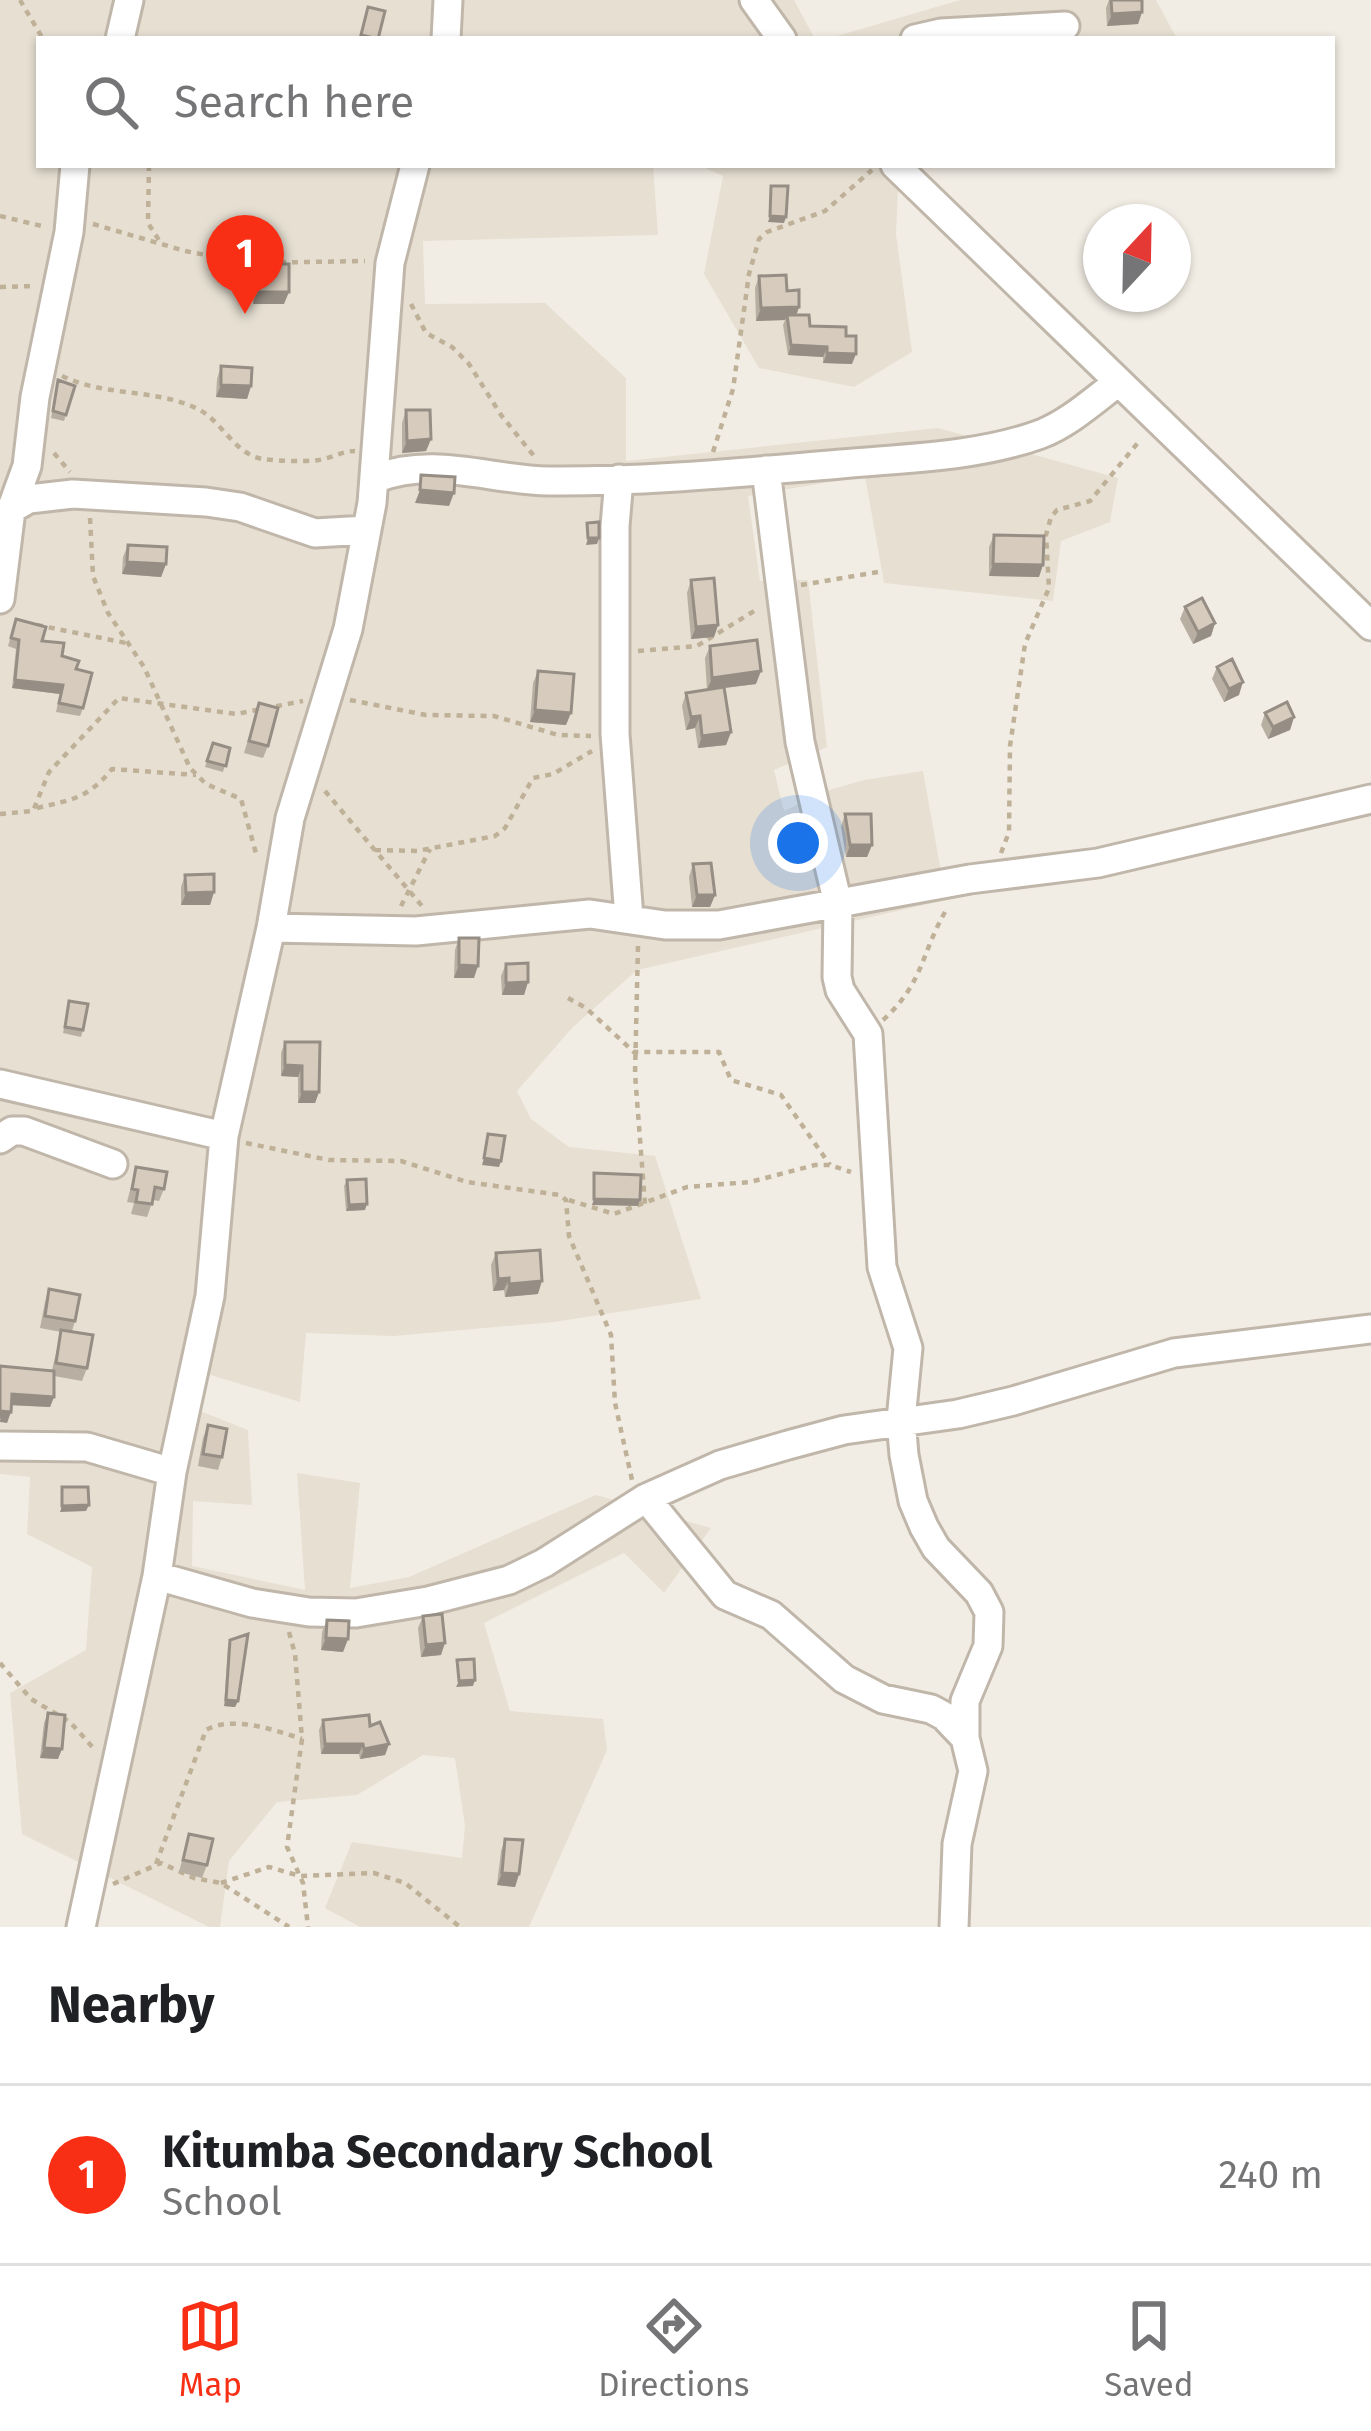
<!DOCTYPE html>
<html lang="en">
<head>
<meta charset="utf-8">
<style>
  body { margin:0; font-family:"Fira Sans",sans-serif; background:#f6f6f6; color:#202124 }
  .compass { position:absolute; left:1083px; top:204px; width:108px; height:108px; border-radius:50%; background:#fff; box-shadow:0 3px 9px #0004; rotate:22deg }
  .you { position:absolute; left:798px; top:843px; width:42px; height:42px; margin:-30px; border:9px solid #fff; border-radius:50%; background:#1a73e8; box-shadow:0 0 0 18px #1a73e833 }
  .badge { display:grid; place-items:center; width:78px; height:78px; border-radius:50%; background:#f82f15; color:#fff; font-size:39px; font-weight:700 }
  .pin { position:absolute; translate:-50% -99px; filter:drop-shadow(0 3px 6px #0008) }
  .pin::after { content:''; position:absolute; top:63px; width:42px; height:36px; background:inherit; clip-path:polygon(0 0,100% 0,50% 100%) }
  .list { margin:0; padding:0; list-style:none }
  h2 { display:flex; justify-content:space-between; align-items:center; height:156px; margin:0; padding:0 48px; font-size:51px }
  h2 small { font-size:39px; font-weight:400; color:#757577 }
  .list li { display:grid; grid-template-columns:78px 1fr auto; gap:36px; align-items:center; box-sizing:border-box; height:180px; padding:0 48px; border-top:3px solid #e0e0e0 }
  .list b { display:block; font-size:45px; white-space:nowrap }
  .list p { margin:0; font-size:39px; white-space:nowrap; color:#757577 }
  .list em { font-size:39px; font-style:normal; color:#757577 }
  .icon { flex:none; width:66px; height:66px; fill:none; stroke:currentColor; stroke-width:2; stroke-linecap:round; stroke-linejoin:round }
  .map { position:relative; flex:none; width:1371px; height:1927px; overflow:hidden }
  .search { position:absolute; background:#fff; box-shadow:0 3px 9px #0004; left:36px; right:36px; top:36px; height:132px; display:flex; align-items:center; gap:30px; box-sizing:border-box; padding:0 42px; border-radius:0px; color:#757577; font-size:45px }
  .sheet { height:336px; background:#fff }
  nav { display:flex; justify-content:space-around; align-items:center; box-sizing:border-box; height:168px; border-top:3px solid #e0e0e0; background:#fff; font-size:33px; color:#757577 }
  nav a { display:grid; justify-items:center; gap:6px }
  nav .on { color:#f82f15 }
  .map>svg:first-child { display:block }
  .residential { fill:#e6dfd2 }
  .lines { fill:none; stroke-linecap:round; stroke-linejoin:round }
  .minor-casing { stroke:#c0b7aa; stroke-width:33 }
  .path { stroke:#bfb098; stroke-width:4.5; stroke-dasharray:6 6; stroke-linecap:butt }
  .minor { stroke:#fff; stroke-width:27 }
  .wall { fill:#b8afa2 }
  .shaded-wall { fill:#968e84 }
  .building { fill:#d6cbbc; stroke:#968e84; stroke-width:3 }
</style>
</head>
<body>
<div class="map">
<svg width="1371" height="1927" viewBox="0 0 1371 1927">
  <rect width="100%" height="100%" fill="#f2ede4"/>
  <path class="residential" d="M0,0h794l21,39h-776v126h614l5,70 -235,6 2,63 120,-1 81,75v83l312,-33 180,50 -8,44 -49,19 -8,60 -169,-18 -19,-107 -117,20 12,85 48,-1 19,167 -53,23 10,41 42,-20 38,-11 59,-9 23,129 -309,70 -65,58 -55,63 14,28 38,28 86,9 46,143 -147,23 -160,14 -88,-3 -6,69 -99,-30 -1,39 48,19 4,75 -59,-4 -1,65 113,24 -8,-117 63,10 -10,105 59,-11 187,-82 115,33 -47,65 -40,-40 -140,70 26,88 93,8 4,31 -78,177h-169l-35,-19 27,-66 110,16 3,-32 -10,-68 -32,-3 -66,40 -80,7 -48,59 -9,66h-11l-187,-93 -12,-141 76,-43 6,-83 -65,-33 3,-57 -30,-3z
    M960,0h196l20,37 -349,2z
    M699,165h200l-3,69 16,118 -58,35 -95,-19 -55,-94 19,-98z"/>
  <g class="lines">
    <defs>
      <path id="minor" d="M754,0l28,39
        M120,39l9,-39
        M446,39l2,-39
        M915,39l26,-6 124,-7
        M895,165l476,461
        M766,470l34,272 38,162 -1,73 3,13 28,44 14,233 26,81 -7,72 3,35 9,46 11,26 12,21 43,45 10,19 -1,34 -23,55v37l8,33 -16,73 -3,83
        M377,478c57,-22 113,2 171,3 98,1 196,-9 293,-17 66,-6 137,-7 200,-30 28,-11 52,-33 76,-51
        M619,479l-4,47v208l14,184
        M2,514l27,-15 44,-5 133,8 34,5 75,26 51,-3
        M0,599l11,-89 16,-44 8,-69 34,-165 6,-67
        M271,928l145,3 174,-17 75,11h54l251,-46 128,-16 273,-64
        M0,1084l224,52
        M0,1139l12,-8h12l89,33
        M0,1446l87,1 85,25
        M646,1498l79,97 46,20 73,64 39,20 48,10 13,7 21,22
        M157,1576l95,27 57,9 47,1 72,-12 81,-21 35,-17 102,-65 74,-33 68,-20 56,-15 114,-16 55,-13 161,-48 197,-24
        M81,1927l76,-351 15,-104 38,-176 14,-160 47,-208 19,-110 58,-189 24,-126 18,-240 25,-98"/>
    </defs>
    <use href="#minor" class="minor-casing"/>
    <path class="path" d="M20,0l23,39
      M149,165l-1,58 14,22
      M0,216l46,11
      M93,224l92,27 63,12 117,-2
      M0,287l36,-1
      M411,304l15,29 26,14 17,17 32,51 33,41
      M62,376c43,21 93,12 136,33 24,12 37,46 65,50 16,2 39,3 56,1 13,-2 23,-9 36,-9
      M713,452l20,-63 16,-115 10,-35 8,-7 58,-21 47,-41
      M54,453l16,19
      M90,518l3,58 15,37 36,54 46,101 16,16 35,15 16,58
      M801,585l77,-13
      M37,625l94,19
      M638,651l59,-5 62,-38
      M350,700l76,15 68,1 64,19 33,1
      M325,791l97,115
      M37,808c37,-9 50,-9 75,-39l84,6
      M0,814l33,-3 16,-39 70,-74 117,16 67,-13
      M375,850l42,1 78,-15 10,-8 28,-50 20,-4 39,-23
      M1001,853l8,-21 1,-86 15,-102 24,-56 -3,-53 5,-18 6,-7 33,-9 51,-62
      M401,906l29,-57
      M638,946l-3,128 10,130
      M568,998l18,10 48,44h85l12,28 50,15 49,70
      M883,1020c42,-38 38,-69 65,-113
      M246,1143l83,17 72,1 66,21 93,13 6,5 3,36 42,99 4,68 17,77
      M569,1200l45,14 73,-27 63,-5 65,-17h15l21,7
      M289,1632l6,22 7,85 -15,108 16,36 5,44
      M0,1663l31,36 39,23 26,29
      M156,1864l50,-134c26,-15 69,0 96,9
      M221,1883l48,-16 31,9 74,-3 31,10 55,44
      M113,1884l48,-21 33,15 27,5 68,44"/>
    <use href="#minor" class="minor"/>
  </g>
  <path class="wall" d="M1109,0h33v12l-4,12 -31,2 -1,-18z
    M257,264l27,40h-31v-28z
    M759,276l28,15 12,16 -3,8 14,11 36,10 6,28 -29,-1v-6l-35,-2 -5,-30 2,-5 -29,1 -1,-33z
    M221,366l30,20 -4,13 -31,-2 1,-18z
    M58,380l17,6 -11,35 -13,-3z
    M406,410l25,29 -5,12 -24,2v-30z
    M994,535l45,42 -50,-1v-29z
    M128,545l38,19 -5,13 -39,-3 1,-17z
    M691,580l27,45 -4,12 -23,2 -4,-46z
    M1185,607l30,16 -4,13 -18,8 -13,-25z
    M16,619l60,50 7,39 -3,8 -24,-4 4,-18 -48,-6 4,-39 -8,-3z
    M710,646l46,38 -31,4 6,44 -5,13 -28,3 -3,-20 -9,2 -4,-24 4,-13 21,-3 -2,-32z
    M1217,667l22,28 -15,7 -12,-23z
    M538,671l28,54 -36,-3 3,-39z
    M259,703l9,43 -5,12 -19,-5z
    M1265,713l29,4 -4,13 -22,9 -7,-14z
    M213,743l17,5 -7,24 -18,-5z
    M845,814l27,31 -5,12h-21l-5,-30z
    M693,864l22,31 -5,12h-18l-3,-30z
    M185,875l29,17 -4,13h-29v-18z
    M459,938l15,40h-20l1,-28z
    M506,964l22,18 -4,13h-22l-1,-19z
    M69,1001l14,29 -2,7 -18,-4z
    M285,1042l34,50 -4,11h-17v-26l-17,-1v-23z
    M136,1167l28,22 -5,12 -6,-1 -6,17 -16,-3 3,-11 -7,-1z
    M347,1180l18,30 -19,1 -2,-25z
    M496,1253l42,41 -33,3 -1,-7 -11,1 -2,-26z
    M49,1289l26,32 -3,10 15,37 -5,13 -28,-5v21l-4,10 -39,-2 -4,18 -7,-57 52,4 9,-38 -21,-4 5,-26z
    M208,1425l14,32 -4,13 -20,-4 5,-28z
    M423,1616l18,39 -20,2 -3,-29z
    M327,1620l21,19 -5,13 -22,-2 1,-18z
    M230,1640l8,61 -3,6 -11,-1 4,-60z
    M48,1713l10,46 -18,-1 4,-35z
    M323,1720l47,6 19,18 -4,11 -25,4 -1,-5h-38l-2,-24z
    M189,1834l18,31 -5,13 -23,-6z
    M505,1839l14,35 -4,13 -18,-2 4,-34z"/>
  <path class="shaded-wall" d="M1142,12l-4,12 -31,2 5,-12z
    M770,216l16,1 -2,6 -16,-1z
    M257,292h32l-5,12h-31z
    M799,307l-4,12 -8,-4 -2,5 -29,1 5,-13z
    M791,345l36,2 -4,10 -35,-2z
    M827,353l29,1 -4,10 -29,-1z
    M221,385l30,1 -4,13 -31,-2z
    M431,439l-5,12 -24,2 5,-12z
    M420,490l34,3 -5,13 -34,-3z
    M588,538h11l-2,6 -11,1z
    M127,562l39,2 -5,13 -39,-3z
    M993,564l50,1 -4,12 -50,-1z
    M1215,623l-4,13 -18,8 5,-12z
    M718,625l-4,12 -23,2 5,-12z
    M761,671l-5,13 -49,6 5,-12z
    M15,680l48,5 -3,9 -48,-6z
    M1243,682l-4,13 -15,7 5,-13z
    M535,710l36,3 -5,12 -36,-3z
    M700,716l-5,12 -9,2 5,-13z
    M1294,717l-4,13 -22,9 5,-12z
    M731,732l-5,13 -28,3 4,-12z
    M850,845h22l-5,12h-21z
    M214,892l-4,13h-29l5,-12z
    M697,895h18l-5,12h-18z
    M459,965l19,1 -4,12h-20z
    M528,982l-4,13h-22l4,-12z
    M285,1065l17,1 -4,11 -17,-1z
    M302,1092h17l-4,11h-17z
    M484,1158l17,3 -2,6 -17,-2z
    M594,1199l46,1 -2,6 -46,-1z
    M367,1204l-2,6 -19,1 3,-6z
    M509,1278l-5,12 -11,1 5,-12z
    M542,1281l-4,13 -33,3 4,-13z
    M12,1394l42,3 -4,10 -42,-2z
    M1,1411l10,1 -4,11 -7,-1z
    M89,1505l-3,6 -26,1 2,-6z
    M326,1638l22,1 -5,13 -22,-2z
    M445,1643l-4,12 -20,2 5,-12z
    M475,1680l-2,6 -17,1 3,-6z
    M226,1700l12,1 -3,6 -11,-1z
    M325,1744h38l-4,10h-38z
    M389,1744l-4,11 -25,4 4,-10z
    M44,1748l18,1 -4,10 -18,-1z
    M502,1873l17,1 -4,13 -18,-2z"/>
  <path class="building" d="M1111,0h31v12l-30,2z
    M368,7l17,4 -7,28 -17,-4z
    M771,186h17l-2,31 -16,-1z
    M257,264h32v28h-32z
    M786,275l1,16 12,-1v17l-38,1 -2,-32z
    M787,315h22l1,11 36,1v9h10v18l-29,-1v-6l-36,-2z
    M221,366l31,2 -1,18 -30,-1z
    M58,380l17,6 -9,29 -13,-4z
    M406,410h24l1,29 -24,2z
    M421,475l34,2 -1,16 -34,-3z
    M599,522v16h-11l-1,-15z
    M994,535l50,1 -1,29 -50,-1z
    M128,545l39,2 -1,17 -39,-2z
    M714,578l4,47 -22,2 -5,-47z
    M1202,598l13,25 -17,9 -13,-25z
    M16,619l30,8 -4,14 22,2 -2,13 17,5 -3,8 16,4 -9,35 -24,-5 4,-18 -48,-5 4,-40 -8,-2z
    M757,640l4,31 -49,7 -2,-32z
    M1232,659l11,23 -14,7 -12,-22z
    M538,671l36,3 -3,39 -36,-3z
    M724,687l7,45 -29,4 -2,-20 -9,1 -5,-24z
    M1287,702l7,15 -21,10 -8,-14z
    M259,703l19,5 -10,38 -19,-5z
    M213,743l17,5 -4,18 -19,-5z
    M845,814h26l1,31h-22z
    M711,863l4,32h-18l-4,-31z
    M214,874v18l-28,1 -1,-18z
    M459,938h20l-1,28 -19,-1z
    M528,963v19l-22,1v-19z
    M69,1001l19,3 -5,26 -18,-3z
    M285,1042h35l-1,50h-17v-26l-17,-1z
    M488,1134l17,2 -4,25 -17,-3z
    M136,1167l31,5 -3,17 -9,-2 -3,17 -16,-2 2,-12 -6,-1z
    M594,1173l47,2 -1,25 -46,-1z
    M366,1179l1,25 -18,1 -2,-25z
    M540,1250l2,31 -33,3v-6l-11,1 -2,-26z
    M49,1289l31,6 -5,26 -30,-5z
    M61,1330l32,5 -6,33 -31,-5z
    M0,1366l54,5v26l-42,-3 -1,18 -10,-1 -1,7z
    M208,1425l19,4 -5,28 -19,-3z
    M62,1487h26l1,18 -27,1z
    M442,1614l3,29 -19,2 -3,-29z
    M327,1620l22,1 -1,18 -22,-1z
    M248,1634l-10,67 -12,-1 4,-60z
    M474,1659l1,21 -16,1 -2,-21z
    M48,1713l17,2 -3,34 -18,-1z
    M369,1715l1,11 10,-4 9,22 -25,5 -1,-5h-38l-2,-24z
    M189,1834l24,5 -6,26 -24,-5z
    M505,1839l18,1 -4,34 -17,-1z"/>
</svg>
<svg class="compass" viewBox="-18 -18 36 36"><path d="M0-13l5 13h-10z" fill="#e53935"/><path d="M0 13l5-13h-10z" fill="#757577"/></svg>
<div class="you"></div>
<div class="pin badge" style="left:245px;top:314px">1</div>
<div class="search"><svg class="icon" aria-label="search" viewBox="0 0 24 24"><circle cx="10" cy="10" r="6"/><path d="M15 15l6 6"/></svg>Search here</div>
</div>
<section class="sheet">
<h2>Nearby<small></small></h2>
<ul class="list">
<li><span class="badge">1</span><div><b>Kitumba Secondary School</b><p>School</p></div><em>240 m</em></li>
</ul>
</section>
<nav>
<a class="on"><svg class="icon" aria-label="map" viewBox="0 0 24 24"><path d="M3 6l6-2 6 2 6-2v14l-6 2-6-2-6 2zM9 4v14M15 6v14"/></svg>Map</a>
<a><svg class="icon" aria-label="directions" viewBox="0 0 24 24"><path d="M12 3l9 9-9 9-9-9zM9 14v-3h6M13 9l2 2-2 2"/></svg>Directions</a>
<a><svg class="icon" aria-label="saved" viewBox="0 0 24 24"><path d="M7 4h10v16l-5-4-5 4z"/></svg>Saved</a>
</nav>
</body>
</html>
